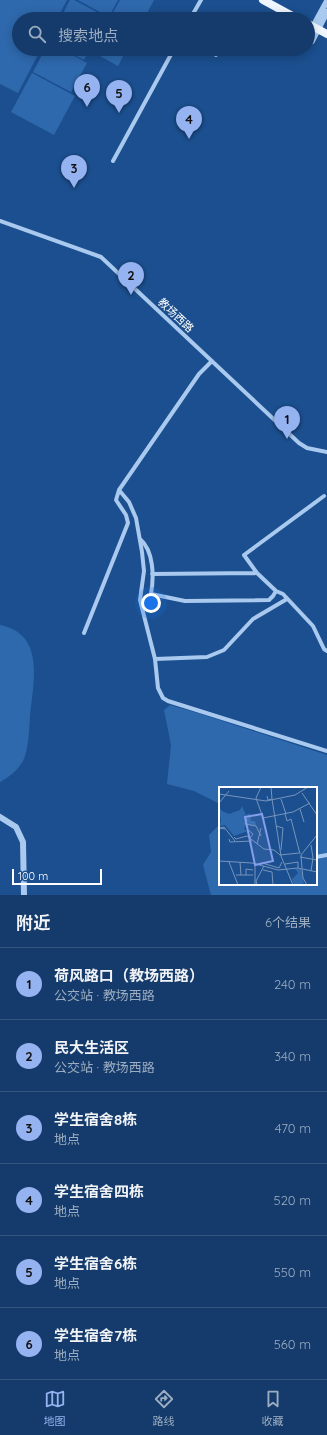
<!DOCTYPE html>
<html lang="zh">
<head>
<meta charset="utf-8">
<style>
  body { margin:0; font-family:Quicksand,"Noto Sans SC",sans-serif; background:#214673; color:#f1f3f6 }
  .scale { position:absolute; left:12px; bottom:10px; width:90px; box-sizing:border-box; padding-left:4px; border:2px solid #fff; border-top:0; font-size:11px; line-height:14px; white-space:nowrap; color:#fff; -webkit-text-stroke:3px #1b4f8f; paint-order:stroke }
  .you { position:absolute; left:151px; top:603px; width:14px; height:14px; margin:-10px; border:3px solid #fff; border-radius:50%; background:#1a73e8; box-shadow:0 0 0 6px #1a73e833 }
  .badge { display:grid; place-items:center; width:26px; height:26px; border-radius:50%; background:#95b2f1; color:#111; font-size:13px; font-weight:700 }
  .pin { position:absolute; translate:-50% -33px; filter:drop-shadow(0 1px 2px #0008) }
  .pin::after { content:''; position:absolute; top:21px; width:14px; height:12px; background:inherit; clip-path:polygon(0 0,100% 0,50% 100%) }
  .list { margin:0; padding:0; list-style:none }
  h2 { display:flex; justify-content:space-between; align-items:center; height:52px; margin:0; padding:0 16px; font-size:17px }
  h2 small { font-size:13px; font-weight:400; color:#9dadc1 }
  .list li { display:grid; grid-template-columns:26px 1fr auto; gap:12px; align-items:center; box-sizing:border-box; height:72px; padding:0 16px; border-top:1px solid #33557e }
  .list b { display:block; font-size:15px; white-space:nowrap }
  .list p { margin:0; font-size:13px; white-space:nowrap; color:#9dadc1 }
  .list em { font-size:13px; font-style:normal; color:#9dadc1 }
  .icon { flex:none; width:22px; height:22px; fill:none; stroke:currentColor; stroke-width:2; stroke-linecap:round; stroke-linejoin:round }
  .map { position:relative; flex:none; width:327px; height:895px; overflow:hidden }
  .search { position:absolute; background:#143b6b; box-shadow:0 2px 10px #0003; left:12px; right:12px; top:12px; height:44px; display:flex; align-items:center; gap:10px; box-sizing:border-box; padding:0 14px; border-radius:22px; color:#9dadc1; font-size:15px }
  .sheet { height:484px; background:#143b6b }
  nav { display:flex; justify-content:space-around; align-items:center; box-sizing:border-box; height:56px; border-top:1px solid #33557e; background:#143b6b; font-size:11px; color:#9dadc1 }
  nav a { display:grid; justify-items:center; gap:2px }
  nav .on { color:#95b2f1 }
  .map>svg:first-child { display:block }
  .green { fill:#2e69ad }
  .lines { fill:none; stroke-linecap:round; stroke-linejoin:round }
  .minor { stroke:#a9c9ee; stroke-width:4 }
  .tertiary { stroke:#a9c9ee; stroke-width:6 }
  .primary { stroke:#f0f6ff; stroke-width:8 }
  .labels { text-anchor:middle; stroke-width:3; stroke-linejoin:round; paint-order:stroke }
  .street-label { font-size:11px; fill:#fff; stroke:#1b4f8f }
  .inset-road { fill:none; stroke:#7695bc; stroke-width:1 }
  .view { fill:#839eea; fill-opacity:0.15; stroke:#839eea; stroke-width:2 }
  .inset-edge { fill:none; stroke:#fff; stroke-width:2 }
</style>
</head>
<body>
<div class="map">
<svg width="327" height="895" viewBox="0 0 327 895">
  <rect width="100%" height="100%" fill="#1b4f8f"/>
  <path class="green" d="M0,0h67l-10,19h-38v30h22l-23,44 -18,-9z
    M70,0h4l36,19h-50z
    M78,0h40l-9,17z
    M120,0h34l-10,19h-27l-6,-3z
    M45,49h16l26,14 -16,29 -38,-20z
    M63,49h64l-9,17 -29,-16 -5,10z
    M32,73l43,23 -21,39 -43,-23z
    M0,625c46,9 33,58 30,91 -1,14 -1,32 -7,45 -6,10 -14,16 -23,21z
    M170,705l31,9 126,41v140h-116l-8,-30 8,-13 -2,-17 11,-11v60h96v-96h-96v16l-26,-13 -27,-7 4,-39 -7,-35z"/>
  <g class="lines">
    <path class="minor" d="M190,19l11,-19
      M205,49l11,6
      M113,161l61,-112
      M0,221l101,36 198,186 8,5 20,4
      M119,490l10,12 7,16 6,34 2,19 -4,29 15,59 3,29 5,10 5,3 159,50
      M324,496l-80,59 13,18 19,18 7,3 30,32 11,23 3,2
      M140,539c14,12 14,38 11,55l34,7 84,-1 4,-4 3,-5
      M152,574l105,-1
      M84,633l44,-110 -2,-8 -10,-15 3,-10 80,-116 13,-13
      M155,659l52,-2 17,-7 29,-31 34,-20
      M316,857l11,-2"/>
    <path class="tertiary" d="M308,36l19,-35
      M312,41l15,-29
      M0,817l16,10 7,15 1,53"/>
    <path class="primary" d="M263,0l35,19
      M308,24l19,10"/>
  </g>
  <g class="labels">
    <g class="street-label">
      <text transform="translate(176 315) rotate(43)" y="4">教场西路</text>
    </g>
  </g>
  <g transform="translate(219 787)">
    <rect width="98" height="98" fill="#1b4f8f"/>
    <path d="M23,19l4,9 4,-2 1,8h4l1,4h-10l-2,4 4,2 -14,5 -9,-11 -6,1 2,-5 -2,-14 3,4 7,3 11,-4zM76,82h6l3,14 -5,2h-5l-2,-6 6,-6z" fill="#2e69ad"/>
    <path class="inset-road" d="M42,0l-5,11 7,20 30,-6 17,-9M83,6l15,22M0,7l47,7 29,-6 13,-8M48,9l1,4 4,-1 -1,-12M53,12l9,57 12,29M62,12l5,15M0,16l10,-12M81,22l4,13M66,27l2,7 4,-2 9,35M28,32l-2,5 11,2 5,10M57,39l7,2 -2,22M6,42l-5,-1 4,-1 11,14M28,42l6,5 -3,4M15,50l2,2 11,-3 17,13 10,1 6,5 19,-2M10,52l1,3 22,-1M38,57l4,-16M92,58l2,13 -2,13M81,70l17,3M0,74l33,2 26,7 20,-2 19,4M10,75l9,23M21,75l1,13M43,76l17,5 3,-6M66,77l13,-2v6M83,81l-1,-13 16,-20M83,82l1,9 4,7M44,83l9,2 1,13M17,88h17M27,88v-6l7,1M36,98v-21M38,98l-1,-4 8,-15"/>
    <path class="view" d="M43,27l11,47 -18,4 -10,-48z"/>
    <rect width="98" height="98" class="inset-edge"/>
  </g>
</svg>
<div class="scale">100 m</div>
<div class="you"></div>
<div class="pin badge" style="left:287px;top:439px">1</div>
<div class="pin badge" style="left:131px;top:295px">2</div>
<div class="pin badge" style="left:74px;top:188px">3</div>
<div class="pin badge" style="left:189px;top:139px">4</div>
<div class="pin badge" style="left:119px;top:113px">5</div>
<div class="pin badge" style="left:87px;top:107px">6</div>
<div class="search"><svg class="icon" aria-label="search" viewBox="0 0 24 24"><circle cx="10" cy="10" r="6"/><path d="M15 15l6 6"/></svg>搜索地点</div>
</div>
<section class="sheet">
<h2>附近<small>6个结果</small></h2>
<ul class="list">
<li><span class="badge">1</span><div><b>荷风路口（教场西路）</b><p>公交站 · 教场西路</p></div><em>240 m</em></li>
<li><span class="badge">2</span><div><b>民大生活区</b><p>公交站 · 教场西路</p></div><em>340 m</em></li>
<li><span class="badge">3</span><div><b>学生宿舍8栋</b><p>地点</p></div><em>470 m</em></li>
<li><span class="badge">4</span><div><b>学生宿舍四栋</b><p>地点</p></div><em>520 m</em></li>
<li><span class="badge">5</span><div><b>学生宿舍6栋</b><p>地点</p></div><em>550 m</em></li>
<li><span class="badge">6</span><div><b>学生宿舍7栋</b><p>地点</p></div><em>560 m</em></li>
</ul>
</section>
<nav>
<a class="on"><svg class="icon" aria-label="map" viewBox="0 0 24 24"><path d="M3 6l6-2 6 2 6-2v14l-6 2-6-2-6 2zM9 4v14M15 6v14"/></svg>地图</a>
<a><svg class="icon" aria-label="directions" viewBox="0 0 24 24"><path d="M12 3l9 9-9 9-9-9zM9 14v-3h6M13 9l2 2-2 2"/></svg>路线</a>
<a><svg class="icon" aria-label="saved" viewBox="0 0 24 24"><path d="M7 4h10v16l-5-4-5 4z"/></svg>收藏</a>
</nav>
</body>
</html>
